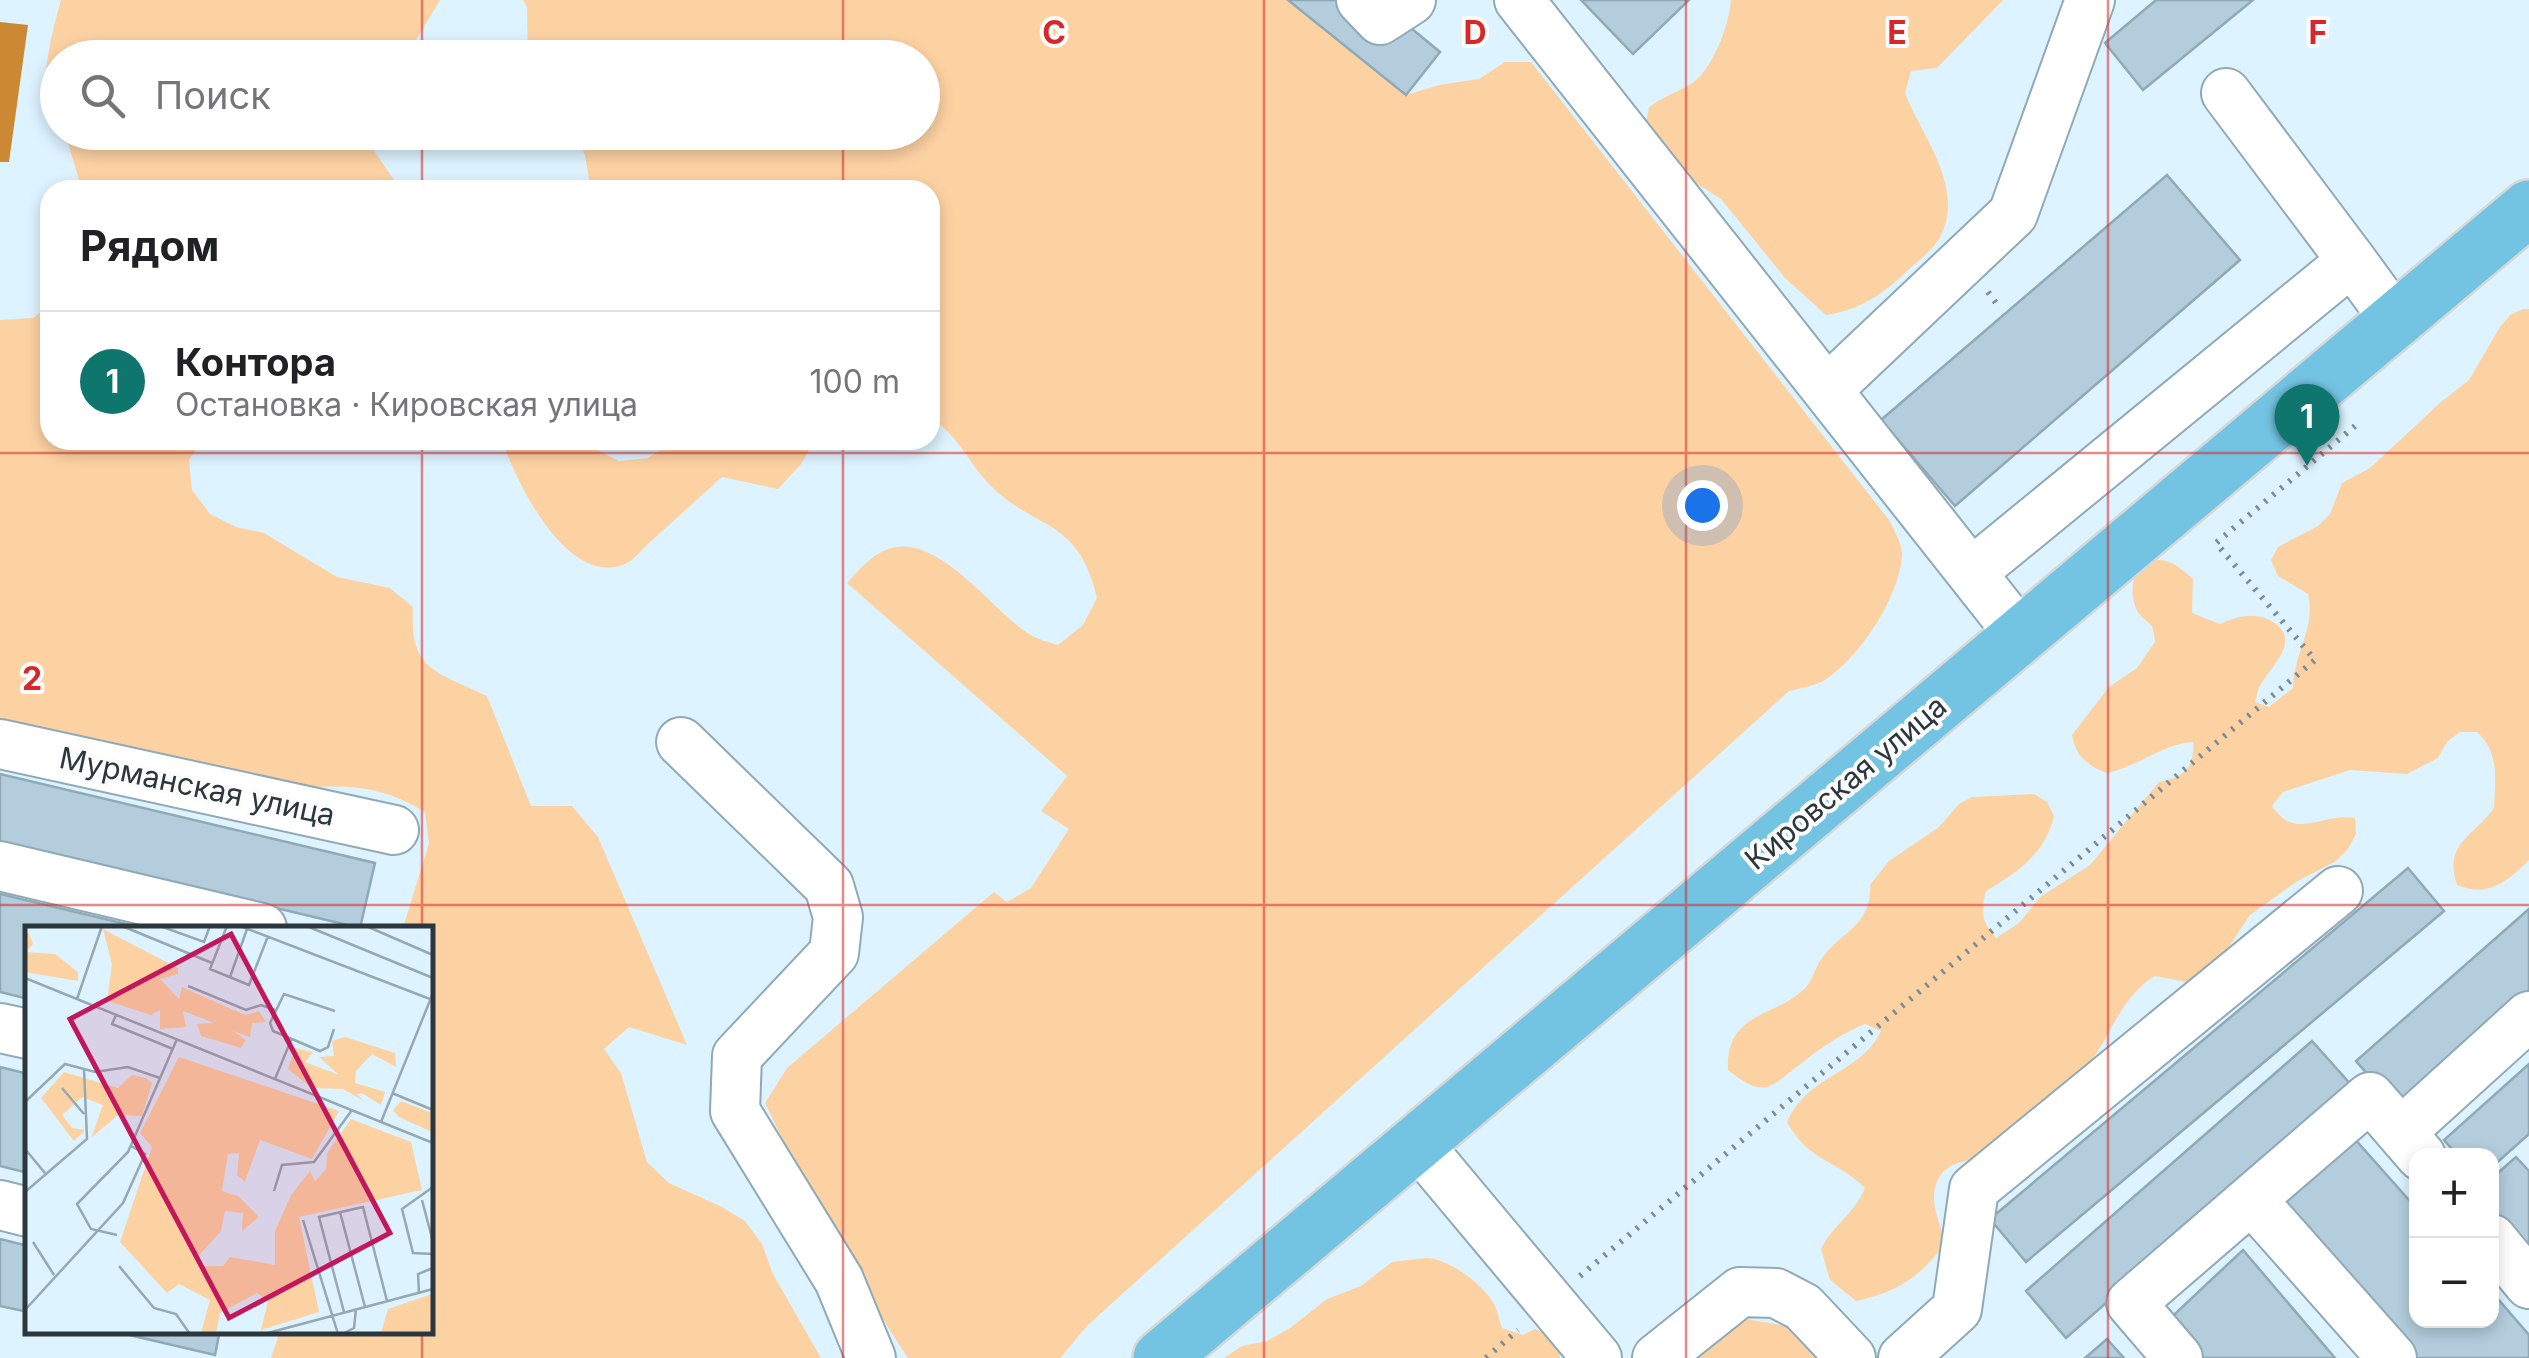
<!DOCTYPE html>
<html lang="ru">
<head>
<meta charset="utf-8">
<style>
  body { margin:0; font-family:Inter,sans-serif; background:#f6f6f6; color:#202124 }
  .controls { position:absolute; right:30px; bottom:30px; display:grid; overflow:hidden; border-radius:20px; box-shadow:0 5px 15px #0003 }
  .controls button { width:90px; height:90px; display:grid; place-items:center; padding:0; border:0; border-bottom:2px solid #e0e0e0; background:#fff; color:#202124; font:50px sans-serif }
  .you { position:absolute; left:1702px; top:505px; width:35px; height:35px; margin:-25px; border:8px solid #fff; border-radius:50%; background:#1a73e8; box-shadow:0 0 0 15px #1a73e833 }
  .badge { display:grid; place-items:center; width:65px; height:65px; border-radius:50%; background:#0f766e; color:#fff; font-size:32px; font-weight:700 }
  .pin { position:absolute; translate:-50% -82px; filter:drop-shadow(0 2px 5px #0008) }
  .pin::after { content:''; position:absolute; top:52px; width:35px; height:30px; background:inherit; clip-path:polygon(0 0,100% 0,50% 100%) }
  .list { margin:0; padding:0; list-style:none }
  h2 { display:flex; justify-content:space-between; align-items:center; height:130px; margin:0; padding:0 40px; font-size:42px }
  h2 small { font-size:32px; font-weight:400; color:#757577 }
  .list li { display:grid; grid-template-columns:65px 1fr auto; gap:30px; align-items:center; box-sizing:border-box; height:140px; padding:0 40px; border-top:2px solid #e0e0e0 }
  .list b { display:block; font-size:38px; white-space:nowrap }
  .list p { margin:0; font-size:32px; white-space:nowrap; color:#757577 }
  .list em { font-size:32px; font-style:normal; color:#757577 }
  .icon { flex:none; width:55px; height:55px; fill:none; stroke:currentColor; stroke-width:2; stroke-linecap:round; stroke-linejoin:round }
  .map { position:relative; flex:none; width:2529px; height:1358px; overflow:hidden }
  .search { position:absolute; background:#fff; box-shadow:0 5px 15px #0003; left:40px; top:40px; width:900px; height:110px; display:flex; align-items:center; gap:25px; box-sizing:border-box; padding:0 35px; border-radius:55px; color:#757577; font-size:38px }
  .panel { position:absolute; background:#fff; box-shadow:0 5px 15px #0003; left:40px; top:180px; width:900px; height:270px; border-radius:30px }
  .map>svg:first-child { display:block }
  .green { fill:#fdd2a3 }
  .water { fill:#cb8933 }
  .building { fill:#b3cddc; stroke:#8fa9b7; stroke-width:2.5 }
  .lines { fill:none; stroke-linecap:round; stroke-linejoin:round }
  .minor-casing { stroke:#8fa9b7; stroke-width:52 }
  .major-casing { stroke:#d5d7d8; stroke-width:60 }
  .path { stroke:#7c8c95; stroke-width:6; stroke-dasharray:2.5 8; stroke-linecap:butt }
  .minor { stroke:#fff; stroke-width:48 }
  .major { stroke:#73c4e3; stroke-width:55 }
  .grid { fill:none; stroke:#d62828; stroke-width:2.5; stroke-opacity:0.55 }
  .labels { text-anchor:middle; stroke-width:8; stroke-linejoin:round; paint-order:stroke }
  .street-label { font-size:30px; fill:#2c373d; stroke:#fcfcfc }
  .inset-road { fill:none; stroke:#96a8b1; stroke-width:2.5 }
  .view { fill:#c2185b; fill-opacity:0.15; stroke:#c2185b; stroke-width:5 }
  .inset-edge { fill:none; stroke:#2c373d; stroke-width:5 }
  .grid-label { font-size:32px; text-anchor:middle; font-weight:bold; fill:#d62828; stroke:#fcfcfc; stroke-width:8; stroke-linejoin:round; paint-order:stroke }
</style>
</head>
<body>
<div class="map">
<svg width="2529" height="1358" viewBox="0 0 2529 1358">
  <rect width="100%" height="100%" fill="#ddf3ff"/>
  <path class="green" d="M61,0h379l-34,57 -348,1 -1,70c-23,-33 -6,-91 4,-128z
    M523,0h765l118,95 33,-10 40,-6 26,-17h26l358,458c5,10 14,25 13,36 -3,41 -42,101 -76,123 -10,7 -25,9 -37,12l-701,634 -28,33h-152c-54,-82 -101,-166 -143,-255l22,-35 207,-176 13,10 24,-14 38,-59 -28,-18 26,-35 -220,-193c12,-13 24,-28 41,-34 49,-18 106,63 141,85 9,6 20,8 29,11l25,-20 14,-27c-19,-83 -63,-66 -110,-116 -23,-26 -26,-43 -57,-65v-227h-339l-6,-35 -12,-22 349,-1v-74l-394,-1 -1,-50z
    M1731,0h272l-66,68 -26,3 -6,22c17,44 62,96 34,146 -8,12 -22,23 -33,33 -24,23 -47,38 -80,43l-41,-37 -64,-79 -44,-28 -33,-39 5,-25c14,-10 28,-15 42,-23 22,-14 38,-59 40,-84z
    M61,133h310l-3,9 33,48h-319l-14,-47z
    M50,305v135h152l-13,20 3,30 18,24 26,13 28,6 73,44 53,11 23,19c-4,64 23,64 74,89l44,110h41l26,31 89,208 -58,-18 -25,22 17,24 26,89 22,21 53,24 23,14 17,23 11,30 48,84h-550l9,-27 150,-1v-402h-27l26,-85 -4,-31c-42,-26 -76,-28 -125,-24l-300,-69v-399l33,-2z
    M2523,309h6v551c-22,22 -41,38 -72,25 -14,-41 16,-48 37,-77 1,-29 6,-55 -17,-76h-17l-13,10 -9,16 -31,16 -57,-4 -67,22 -11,14c24,36 49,6 83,12l1,16 -8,15 -12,12 -40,21 -46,33 -29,44 -30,24 -36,-7c-39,23 -46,72 -79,102 -28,25 -57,55 -89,75 -15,11 -35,5 -47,23 -14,22 0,45 5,67 -23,33 -49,50 -89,58l-26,-21 -9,-31c12,-24 34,-36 44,-61 -28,-28 -56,-26 -78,-66 21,-48 74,-48 94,-91l-16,-7c-22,9 -43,23 -62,38 -33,24 -36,39 -75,8 -3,-60 50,-52 79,-84 6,-8 9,-20 15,-28 20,-27 50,-33 48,-73l19,-24 50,-34 20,-23 13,-7 62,-3 13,8 7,14c-9,38 -36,56 -68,75 -6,21 -4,31 10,47l23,-15 21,-26 50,-32 69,-83c25,-5 36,-14 34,-40 -32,2 -52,24 -87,31 -20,-9 -30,-16 -34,-38l37,-48 28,-19 18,-26c-1,-6 -1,-11 -3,-16 -1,-1 -11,-10 -12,-11 -12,-17 -11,-46 12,-54 16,-5 30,8 41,18l-1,34 28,11c14,-7 31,-12 47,-5 40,18 3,48 -7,67 -3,5 -3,11 -5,16l14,5 24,-19c0,-34 23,-59 15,-94l-30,-18 -7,-16 7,-13 40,-21 12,-12 12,-31 28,-15 71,-66 28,-22 31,-53 10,-12z
    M502,440h85l6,8 26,13 29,-3 27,-18h140l-14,24 -23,25 -56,-12c-25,22 -49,45 -74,67 -6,5 -15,17 -23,20 -58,24 -109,-82 -123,-124z
    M1426,1258c22,0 58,27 68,46 4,7 5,16 8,24l21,7 12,-6c16,5 25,12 25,29h-336l18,-12 25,-5 23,-13 37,-29 34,-13 31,-24z
    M1745,1319l48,8 32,31h-127v-6z"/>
  <path class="water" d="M0,22l28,3 -19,137h-9z"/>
  <path class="building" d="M1288,0h89l63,52 -34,43z
    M1581,0h108l-56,54z
    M2156,0h97l-110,90 -38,-47z
    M2167,175l73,85 -285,246 -74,-86z
    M0,774l375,89 -15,65 -360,-86z
    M2408,868l36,43 -418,351 -36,-43z
    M0,894l143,34h-115v71l-28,-7z
    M2529,909v87l-130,114 -43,-49z
    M2312,1041l41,46 -287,251 -40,-47z
    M2529,1064v70l-37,33v-11h-34l-14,-16z
    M0,1067l28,7v99l-28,-7z
    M2353,1137l63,71v112h76v-28l37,43v23h-115l-137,-153z
    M2516,1157l13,14v94l-37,-43v-44z
    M0,1239l28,7v66l-28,-6z
    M2243,1250l92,108h-145l-28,-32z
    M108,1330h112l-5,25z
    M2107,1339l17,19h-39z"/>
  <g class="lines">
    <defs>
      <path id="minor" d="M1361,0l19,20 31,-20
        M1519,0l502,636
        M2226,93l126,168
        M1827,390l186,-176 77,-214
        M1972,572l380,-311 43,59
        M681,742l148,144 9,31 -4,36 -97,103 -2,55 104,169 32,78
        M0,744l394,86
        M0,866l262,62
        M0,1028l28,6
        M2401,1132l128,-116
        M1417,1143l180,215
        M2252,1200l140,158
        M0,1205l28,7
        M2492,1239l37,45
        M1657,1358l83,-66 36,1 27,14 48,51
        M1903,1358l54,-49 17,-120 364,-298
        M2178,1358l-47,-55 239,-206 51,59"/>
      <path id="major" d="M1161,1358l1368,-1150"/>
    </defs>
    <use href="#minor" class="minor-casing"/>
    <use href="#major" class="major-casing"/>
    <path class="path" d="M1988,292l11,15
      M1580,1276l735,-616 -99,-117 139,-117
      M1486,1358l32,-28"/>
    <use href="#minor" class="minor"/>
    <use href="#major" class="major"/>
  </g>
  <path class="grid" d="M422,0v58M843,0v58M1264,0v1358M1686,0v1358M2108,0v1358M422,132v58M843,132v58M422,440v488M843,440v918M0,453h2529M0,905h2529M422,1330v28"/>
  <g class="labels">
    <g class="street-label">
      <text transform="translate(1846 783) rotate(-40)" y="10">Кировская улица</text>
      <text transform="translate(197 787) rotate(12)" y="10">Мурманская улица</text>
    </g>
  </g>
  <g transform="translate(25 926)">
    <rect width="408" height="408" fill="#ddf3ff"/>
    <path d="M78,3l75,39v6l-18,5 19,20 3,-12 63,28 14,-4 7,11 -14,1 -2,14 -17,-6 13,9 -5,8 -40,-12 -4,-12 17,-1 -31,-12 3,16 -26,2v-19l9,-5 -18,10 -44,-14 5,-37zM4,7l4,11 -7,8 29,2 23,18v9l-53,-9v-38zM320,111l50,16 1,14 -24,-13 -16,17 -1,12 30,9 -4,13 -19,-12 -5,1 7,7 -21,-12 -31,-1 -24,-19 7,-21 18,4 -8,10 34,13 -20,-18 15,-1 -2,-15zM154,131l160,54 -27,48 -52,-19 -15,42 -8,-7 2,-22 -11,1 -6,37 16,5 21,21 -17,14 1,-18 -18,-2 -4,20 -26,29 6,6h22l7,-9 45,8v-34l16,-36 19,-24 5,10 11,-12 1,-16 24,-34 60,23 11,48 -123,27 20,95 -58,18 7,-29 -11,-8 -37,20 -4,20h-15l9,-33 -31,-16 -12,9 -47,-51 32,-95 -12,-14zM39,146l54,16 14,-13 14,3 6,5 -10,33 -24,-1 -27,23 12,-33 -21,-8 -20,18 10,13 13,2 -11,11 -33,-43zM376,175l31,12v19l-33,-15 -6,-7zM407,368v39h-51l7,-24z" fill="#fdd2a3"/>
    <path class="inset-road" d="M97,0l90,37M135,0l44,16 6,-16M202,0l-17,43 39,16 19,-49M215,0l190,73M341,0l67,29M284,1l124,51M205,51l17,-48M0,52l408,165M163,60l58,24 15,-5 14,5M52,73l25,-73M91,89l-4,9 61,25M309,103l-6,18 -8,4 -47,-20 -3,-8 14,-29 51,17M250,153l16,-39M37,162l22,26M367,167l41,17M0,176l40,-38 30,8 33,-5 32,11M356,196l52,-129M0,223l20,24M408,261l-31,22 11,44 20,1M249,265l8,-26 32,-3 38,-52M0,266l62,-53 -3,-70M397,274l11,42M315,286l25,95M278,294l35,114M92,309l-26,-6 -14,-25 51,-52 49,-113M8,316l21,33M94,340l35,42 22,6 14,20M394,367l-1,-19 15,-6M0,384l98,-107 22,-49 -14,-8M319,386l-25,-95 44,-10 24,94M239,408l169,-45M317,408l12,-6 2,-19"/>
    <path class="view" d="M206,8l159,299 -161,85 -159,-299z"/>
    <rect width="408" height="408" class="inset-edge"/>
  </g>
  <g class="grid-label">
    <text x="1054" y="44">C</text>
    <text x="1475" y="44">D</text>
    <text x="1897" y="44">E</text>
    <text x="2318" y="44">F</text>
    <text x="32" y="690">2</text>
  </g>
</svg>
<div class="controls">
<button>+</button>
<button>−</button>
</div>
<div class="you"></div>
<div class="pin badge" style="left:2307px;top:466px">1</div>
<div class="search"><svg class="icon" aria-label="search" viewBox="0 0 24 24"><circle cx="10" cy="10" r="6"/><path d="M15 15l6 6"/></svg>Поиск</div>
<section class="panel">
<h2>Рядом<small></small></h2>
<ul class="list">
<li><span class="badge">1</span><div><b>Контора</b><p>Остановка · Кировская улица</p></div><em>100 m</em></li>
</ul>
</section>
</div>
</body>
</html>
